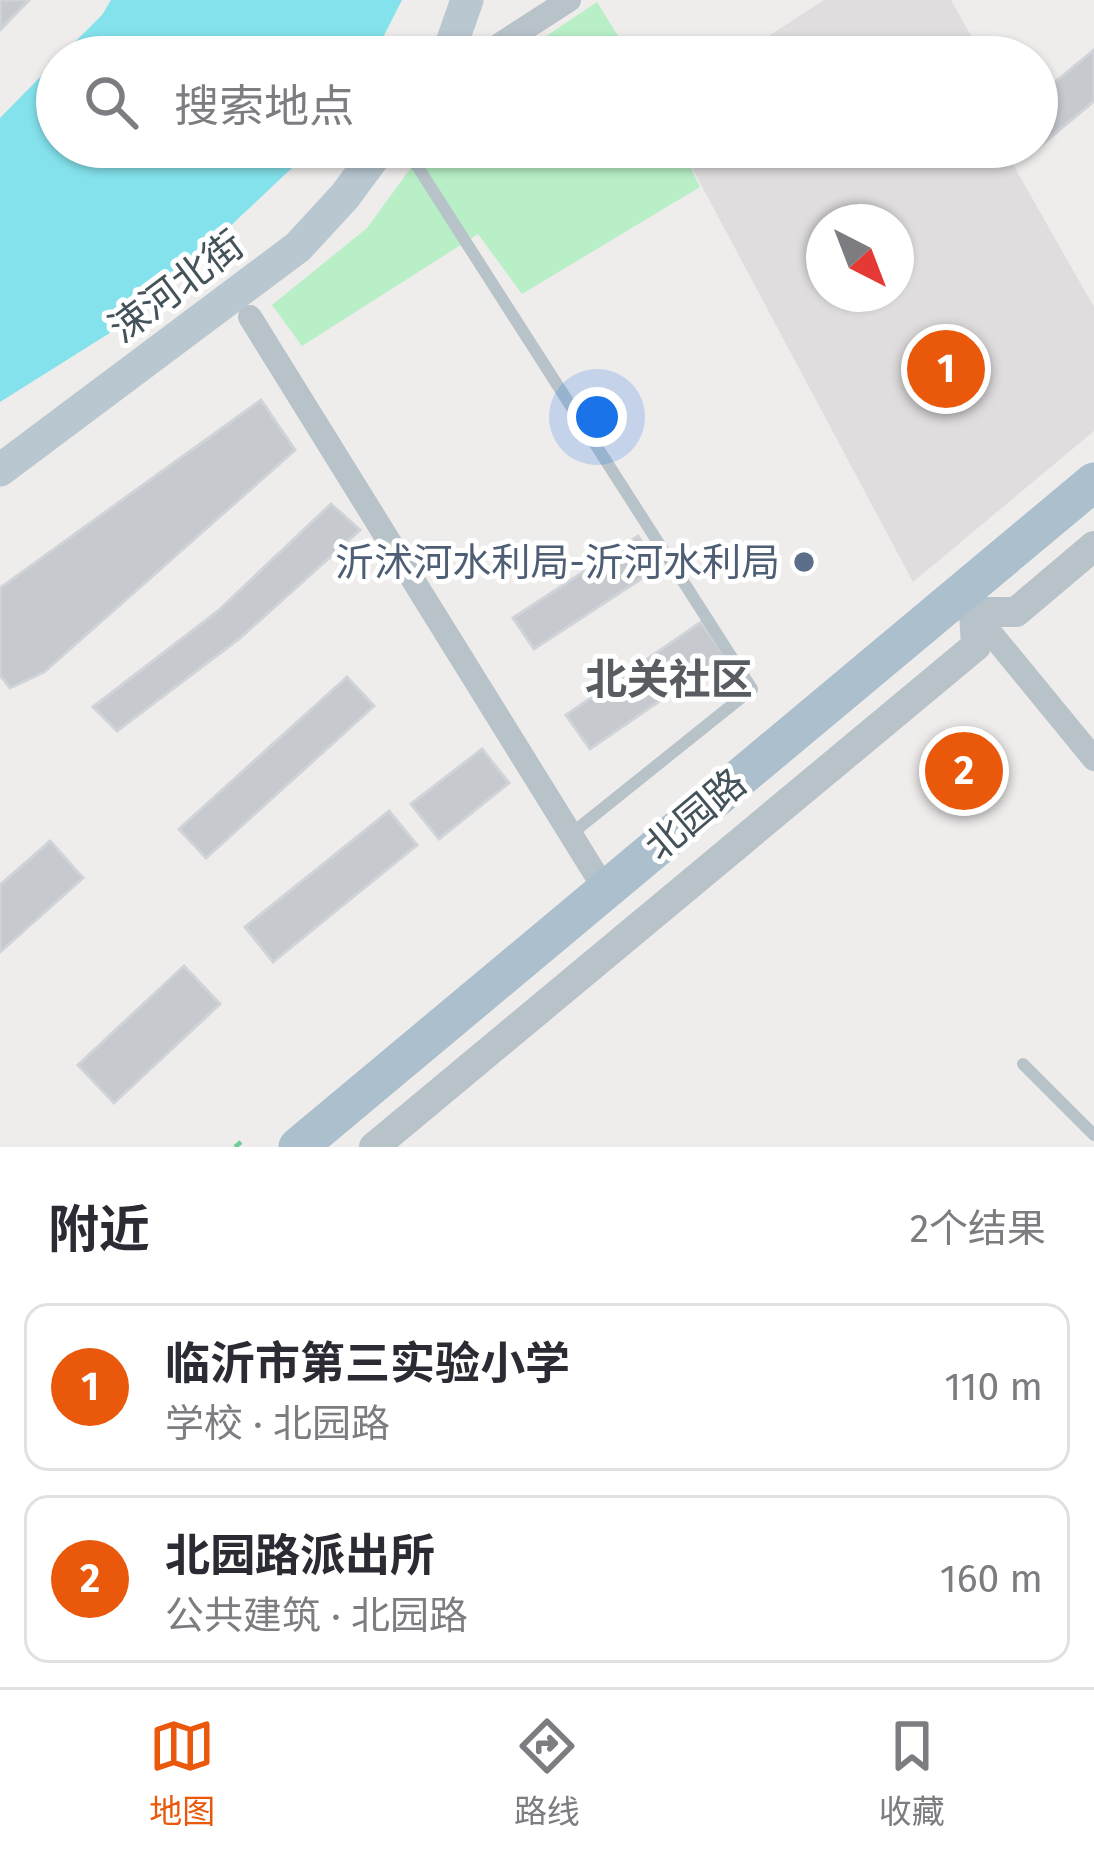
<!DOCTYPE html>
<html lang="zh">
<head>
<meta charset="utf-8">
<style>
  body { margin:0; font-family:"Fira Sans","Noto Sans SC",sans-serif; background:#f2f2f3; color:#2b2b33 }
  .compass { position:absolute; left:806px; top:204px; width:108px; height:108px; border-radius:50%; background:#fff; box-shadow:0 3px 9px #0004; rotate:138deg }
  .you { position:absolute; left:597px; top:417px; width:42px; height:42px; margin:-30px; border:9px solid #fff; border-radius:50%; background:#1a73e8; box-shadow:0 0 0 18px #1a73e833 }
  .badge { display:grid; place-items:center; width:78px; height:78px; border-radius:50%; background:#ea580c; color:#fff; font-size:39px; font-weight:700 }
  .pin { position:absolute; translate:-50% -50%; border:6px solid #fff; box-shadow:0 3px 12px #0006 }
  .list { margin:0; padding:0; list-style:none }
  h2 { display:flex; justify-content:space-between; align-items:center; height:156px; margin:0; padding:0 48px; font-size:51px }
  h2 small { font-size:39px; font-weight:400; color:#7c7c81 }
  .list li { display:grid; grid-template-columns:78px 1fr auto; gap:36px; align-items:center; box-sizing:border-box; height:168px; margin:0 24px 24px; padding:0 24px; border:3px solid #e1e1e2; border-radius:24px }
  .list b { display:block; font-size:45px; white-space:nowrap }
  .list p { margin:0; font-size:39px; white-space:nowrap; color:#7c7c81 }
  .list em { font-size:39px; font-style:normal; color:#7c7c81 }
  .icon { flex:none; width:66px; height:66px; fill:none; stroke:currentColor; stroke-width:2; stroke-linecap:round; stroke-linejoin:round }
  .map { position:relative; flex:none; width:1094px; height:1147px; overflow:hidden }
  .search { position:absolute; background:#fff; box-shadow:0 3px 9px #0004; left:36px; right:36px; top:36px; height:132px; display:flex; align-items:center; gap:30px; box-sizing:border-box; padding:0 42px; border-radius:66px; color:#7c7c81; font-size:45px }
  .sheet { height:540px; background:#fff }
  nav { display:flex; justify-content:space-around; align-items:center; box-sizing:border-box; height:168px; border-top:3px solid #e1e1e2; background:#fff; font-size:33px; color:#7c7c81 }
  nav a { display:grid; justify-items:center; gap:6px }
  nav .on { color:#ea580c }
  .map>svg:first-child { display:block }
  .education { fill:#e0ddde; fill-rule:evenodd }
  .green { fill:#b8efc7 }
  .water { fill:#84e2ec }
  .building { fill:#c6cacf; stroke:#d0d3d8; stroke-width:3 }
  .lines { fill:none; stroke-linecap:round; stroke-linejoin:round }
  .path { stroke:#70cd95; stroke-width:4.5; stroke-dasharray:9 6; stroke-linecap:butt }
  .service { stroke:#b7c3c9; stroke-width:12 }
  .minor { stroke:#b7c3c9; stroke-width:24 }
  .tertiary { stroke:#b7c3c9; stroke-width:30 }
  .secondary { stroke:#b9c7d1; stroke-width:33 }
  .primary { stroke:#abbfcc; stroke-width:39 }
  .service-dot { fill:#5c6f8a; stroke:#fff; stroke-width:4.5 }
  .labels { text-anchor:middle; stroke-width:10; stroke-linejoin:round; paint-order:stroke }
  .street-label { font-size:39px; fill:#445259; stroke:#fff }
  .service-label { font-size:39px; fill:#4e5e75; stroke:#fff; text-anchor:end }
  .neighbourhood-label { font-size:42px; font-weight:bold; fill:#595d61; stroke:#fff }
</style>
</head>
<body>
<div class="map">
<svg width="1094" height="1147" viewBox="0 0 1094 1147">
  <rect width="100%" height="100%" fill="#efecec"/>
  <path class="education" d="M824,0h127l32,57h-247z
    M681,147h322l91,160v124l-181,151zM824,222h72v72h-72z"/>
  <path class="green" d="M597,2l34,55h-116z
    M426,147h255l19,40 -178,107 -44,-60 -176,112 -30,-41 95,-77z"/>
  <path class="water" d="M111,0h291l-29,57h-313l42,-42z
    M57,60v87h257l-182,172 -132,83v-284z"/>
  <path class="building" d="M0,0h29l-29,30z
    M1094,50v51l-66,55 -7,-9h16v-50z
    M261,400l34,50 -251,222 -34,16 -10,-13v-87z
    M331,504l29,26 -120,108 -123,93 -24,-24 125,-96z
    M638,536l21,31 -125,82 -21,-31z
    M701,622l24,34 -135,93 -24,-34z
    M347,677l27,29 -168,152 -27,-29z
    M482,749l27,34 -70,56 -28,-35z
    M389,811l28,34 -144,117 -28,-35z
    M50,841l33,37 -83,74v-67z
    M184,966l36,38 -106,99 -36,-38z"/>
  <g class="lines">
    <path class="path" d="M235,1147l6,-5"/>
    <path class="service" d="M405,147l347,542 -181,145
      M1023,1064l71,71"/>
    <path class="minor" d="M449,57l41,-6 79,-51
      M250,317l346,558
      M971,609l123,150"/>
    <path class="tertiary" d="M374,1147l602,-501 -2,-34h42l78,-66"/>
    <path class="secondary" d="M447,57l20,-57
      M0,470l298,-223 47,-51 36,-49"/>
    <path class="primary" d="M298,1147l796,-665"/>
  </g>
  <circle class="service-dot" cx="804" cy="562" r="12"/>
  <g class="labels">
    <g class="street-label">
      <text transform="translate(176 286) rotate(-37)" y="14">涑河北街</text>
      <text transform="translate(695 814) rotate(-40)" y="14">北园路</text>
    </g>
    <g class="service-label">
      <text x="780" y="576">沂沭河水利局-沂河水利局</text>
    </g>
    <g class="neighbourhood-label">
      <text x="669" y="694">北关社区</text>
    </g>
  </g>
</svg>
<svg class="compass" viewBox="-18 -18 36 36"><path d="M0-13l5 13h-10z" fill="#e53935"/><path d="M0 13l5-13h-10z" fill="#7c7c81"/></svg>
<div class="you"></div>
<div class="pin badge" style="left:946px;top:369px">1</div>
<div class="pin badge" style="left:964px;top:771px">2</div>
<div class="search"><svg class="icon" aria-label="search" viewBox="0 0 24 24"><circle cx="10" cy="10" r="6"/><path d="M15 15l6 6"/></svg>搜索地点</div>
</div>
<section class="sheet">
<h2>附近<small>2个结果</small></h2>
<ul class="list">
<li><span class="badge">1</span><div><b>临沂市第三实验小学</b><p>学校 · 北园路</p></div><em>110 m</em></li>
<li><span class="badge">2</span><div><b>北园路派出所</b><p>公共建筑 · 北园路</p></div><em>160 m</em></li>
</ul>
</section>
<nav>
<a class="on"><svg class="icon" aria-label="map" viewBox="0 0 24 24"><path d="M3 6l6-2 6 2 6-2v14l-6 2-6-2-6 2zM9 4v14M15 6v14"/></svg>地图</a>
<a><svg class="icon" aria-label="directions" viewBox="0 0 24 24"><path d="M12 3l9 9-9 9-9-9zM9 14v-3h6M13 9l2 2-2 2"/></svg>路线</a>
<a><svg class="icon" aria-label="saved" viewBox="0 0 24 24"><path d="M7 4h10v16l-5-4-5 4z"/></svg>收藏</a>
</nav>
</body>
</html>
